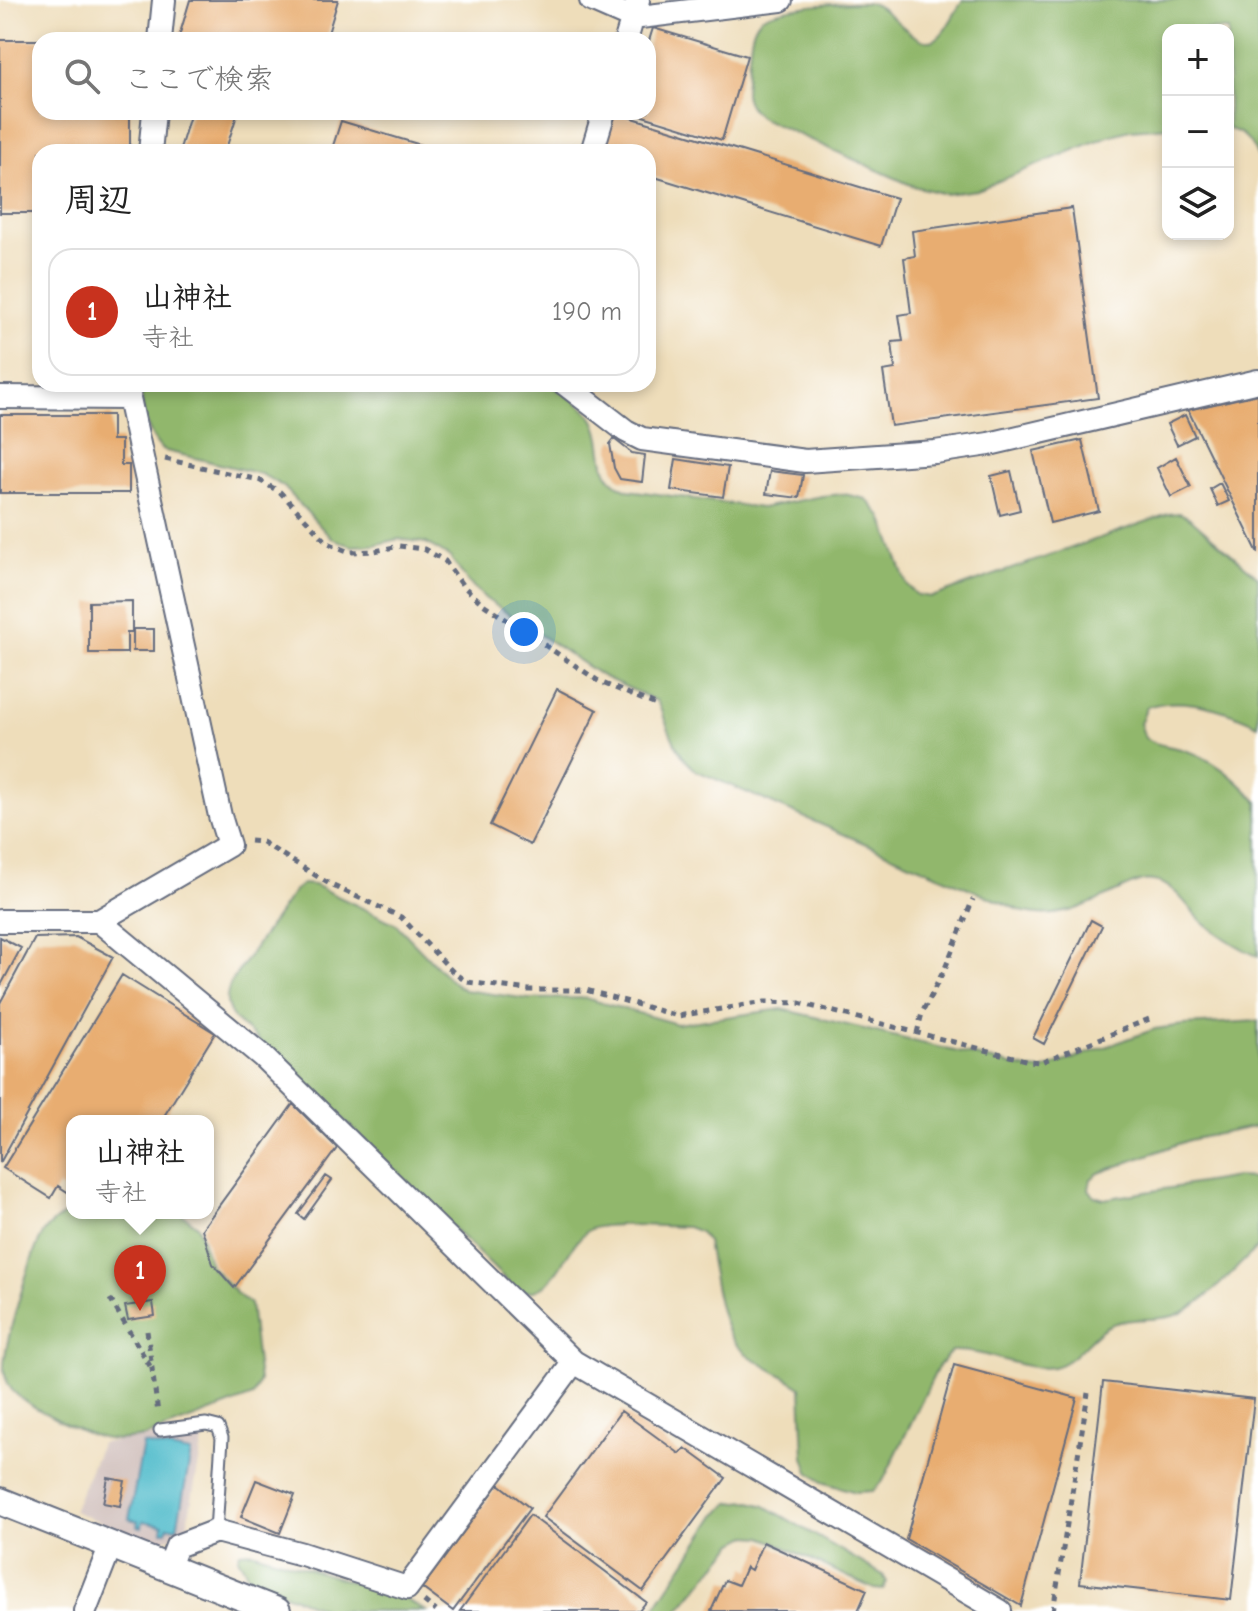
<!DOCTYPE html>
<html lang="ja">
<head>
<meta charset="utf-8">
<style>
  body { margin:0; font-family:"Comic Neue","Klee One",sans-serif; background:#f2f2f2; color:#222 }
  .controls { position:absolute; right:24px; top:24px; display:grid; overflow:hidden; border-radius:16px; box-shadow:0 4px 12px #0003 }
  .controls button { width:72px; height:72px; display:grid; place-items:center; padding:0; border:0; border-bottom:2px solid #e0e0e0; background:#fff; color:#222; font:40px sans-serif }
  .you { position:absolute; left:524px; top:632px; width:28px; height:28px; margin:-20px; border:6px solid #fff; border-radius:50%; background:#1a73e8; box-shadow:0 0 0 12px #1a73e833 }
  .badge { display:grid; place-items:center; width:52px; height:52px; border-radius:50%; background:#c8321e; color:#fff; font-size:26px; font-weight:700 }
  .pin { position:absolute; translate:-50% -66px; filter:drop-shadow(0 2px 4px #0008) }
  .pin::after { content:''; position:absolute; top:42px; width:28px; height:24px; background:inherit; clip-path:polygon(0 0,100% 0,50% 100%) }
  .popup { position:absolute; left:66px; top:1115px; width:148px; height:104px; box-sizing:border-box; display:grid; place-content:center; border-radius:16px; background:#fff; filter:drop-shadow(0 2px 6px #0005); font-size:26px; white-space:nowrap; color:#767676 }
  .popup b { font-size:30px; color:#222 }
  .popup::after { content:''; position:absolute; left:50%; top:100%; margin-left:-16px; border:16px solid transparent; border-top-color:#fff }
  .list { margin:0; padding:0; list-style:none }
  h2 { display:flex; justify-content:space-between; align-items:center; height:104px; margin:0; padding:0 32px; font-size:34px }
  h2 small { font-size:26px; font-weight:400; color:#767676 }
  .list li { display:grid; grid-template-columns:52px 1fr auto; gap:24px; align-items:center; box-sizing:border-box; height:128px; margin:0 16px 16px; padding:0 16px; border:2px solid #e0e0e0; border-radius:24px }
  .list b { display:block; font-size:30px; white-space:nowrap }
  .list p { margin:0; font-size:26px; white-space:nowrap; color:#767676 }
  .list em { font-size:26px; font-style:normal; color:#767676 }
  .icon { flex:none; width:44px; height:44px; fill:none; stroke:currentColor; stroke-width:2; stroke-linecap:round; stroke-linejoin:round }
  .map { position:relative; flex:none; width:1258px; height:1611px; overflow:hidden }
  .search { position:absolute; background:#fff; box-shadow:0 4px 12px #0003; left:32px; top:32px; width:624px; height:88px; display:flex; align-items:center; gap:20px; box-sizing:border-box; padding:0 28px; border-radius:24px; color:#767676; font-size:30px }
  .panel { position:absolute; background:#fff; box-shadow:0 4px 12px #0003; left:32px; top:144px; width:624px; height:248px; border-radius:24px }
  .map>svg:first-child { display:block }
  .industrial { fill:#d0c0bc }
  .forest { fill:#91b76c; stroke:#567365; stroke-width:2 }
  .water { fill:#50bbcb; stroke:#367594; stroke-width:2 }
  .building { fill:#e8ad71 }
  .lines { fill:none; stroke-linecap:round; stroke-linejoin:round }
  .service-casing { stroke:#656c7e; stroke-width:15 }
  .minor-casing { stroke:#656c7e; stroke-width:26 }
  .tertiary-casing { stroke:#656c7e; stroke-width:30 }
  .path { stroke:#656c7e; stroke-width:5; stroke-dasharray:6 6; stroke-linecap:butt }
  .service { stroke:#fff; stroke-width:11 }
  .minor { stroke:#fff; stroke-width:22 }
  .tertiary { stroke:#fff; stroke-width:26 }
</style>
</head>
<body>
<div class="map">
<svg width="1258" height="1611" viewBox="0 0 1258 1611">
  <rect width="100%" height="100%" fill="#fff"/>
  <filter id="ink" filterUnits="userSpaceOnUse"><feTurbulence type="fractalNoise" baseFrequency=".0125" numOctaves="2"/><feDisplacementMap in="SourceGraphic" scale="16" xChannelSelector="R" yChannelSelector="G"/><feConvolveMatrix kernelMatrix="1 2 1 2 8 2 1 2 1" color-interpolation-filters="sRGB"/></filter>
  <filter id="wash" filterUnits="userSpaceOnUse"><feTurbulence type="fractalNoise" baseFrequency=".006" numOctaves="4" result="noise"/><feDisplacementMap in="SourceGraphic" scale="32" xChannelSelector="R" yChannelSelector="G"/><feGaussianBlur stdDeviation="1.8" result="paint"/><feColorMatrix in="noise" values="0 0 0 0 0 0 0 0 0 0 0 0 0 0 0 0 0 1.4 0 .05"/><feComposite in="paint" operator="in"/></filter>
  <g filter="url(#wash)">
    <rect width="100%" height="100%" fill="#eeddba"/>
    <path class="industrial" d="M205,1430l-19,101 -32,12 -81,-32 28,-68z"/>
    <path class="forest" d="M963,0h295v158c-7,-16 -13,-26 -30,-29v-99h-60v97l-38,3 -22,6 -131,54 -32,4 -32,-8 -154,-69c-18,-17 -15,-26 -11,-50 2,-14 1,-35 11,-47 10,-13 97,-20 114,-16 18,6 43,44 61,36 12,-6 21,-29 29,-40z
      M142,384h407c14,9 36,21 45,36 15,28 -2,56 34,70l133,18 61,-12 22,-2 22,5 16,18 25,68 10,10 15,2 236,-83 12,-1 10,5 68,59v148c-33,-16 -75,-30 -111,-18l-7,16 5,15c12,8 22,7 36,11 33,9 54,29 77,53v154c-19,-7 -37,-20 -53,-32 -17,-14 -28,-40 -52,-43 -10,-2 -20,3 -29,7 -36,16 -61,33 -100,24l-327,-141c-23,-17 -28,-45 -40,-70l-55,-25 -116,-77 -18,-17 -18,-25 -24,-14 -27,-4 -25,6 -22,1 -21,-8 -47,-51 -23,-13 -99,-24c-16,-17 -22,-43 -20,-66z
      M302,884l12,1 82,39 53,55 15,11 65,9 56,-1 92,26 105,-15 246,60 14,1 113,-41 29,-4 74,-4v105l-69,14 -90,33 -8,6 -2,10 5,7 10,3 132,-22 17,1 5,6v63c-23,21 -56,61 -85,69 -22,6 -47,0 -67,11 -18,10 -31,36 -53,40 -30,5 -66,-18 -102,-16l-13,16 -54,112 -11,12 -17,1 -34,-10 -13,-10 -5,-15 -3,-70c-19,-14 -56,-28 -68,-47 -14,-19 -21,-73 -26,-98l-7,-10 -13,-5c-20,0 -83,-6 -98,3 -27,17 -36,77 -75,58l-212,-209 -68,-60c-9,-14 -9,-22 -3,-37l63,-91z
      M72,1211l108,2 18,13 12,39 26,28 14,11 9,77 -6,15 -109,41c-13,2 -25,4 -37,2 -20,-3 -87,-35 -97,-52 -3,-3 -5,-13 -6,-17 -2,-19 28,-120 39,-136 7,-11 18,-17 29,-23z
      M747,1501l18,5 118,69 4,7 -4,8 -9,-1 -111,-52 -15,-1 -13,7 -57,68h-25l63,-96 14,-12z
      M251,1551l150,46 25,14h-97l-68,-26 -12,-8 -11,-19 2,-6z"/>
    <path class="water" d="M143,1444l48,9 -14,75 -9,-2 -1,5h-5l1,-6 -20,-4 -1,6 -5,-1 1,-5 -9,-2z"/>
    <g id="blocks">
      <path class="building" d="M190,0h148l-12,40h-148z
        M653,28l94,28 -25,84 -89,-27 15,-1v-68z
        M0,40h40v72h90v40h-90v61h-40z
        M191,112h47l-13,40h-46z
        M613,112l283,86 -15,48 -233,-71v-23h-47z
        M341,121l100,30v1h-110z
        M1072,208l26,190 -207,28 -8,-55 12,-2 -3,-27 11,-1 -4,-26 12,-2 -7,-55 11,-2 -3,-25z
        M1258,394v159l-70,-143z
        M0,415h112v25h9v25h8v28h-129z
        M1185,415l10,21 -18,9 -10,-21z
        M614,439l18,14 13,2 -3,27 -22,-3 -6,-11 -4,-24z
        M1082,440l17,71 -49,12 -17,-72z
        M1176,457l15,30 -20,10 -14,-29z
        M676,459l52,8 -5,30 -52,-7z
        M770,471l33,4 -4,23 -33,-4z
        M1011,471l9,39 -20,5 -9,-39z
        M1220,483l9,18 -11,5 -8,-17z
        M132,601v31h-5v21h-38v-51z
        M133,629h21v22h-21z
        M557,689l40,21 -67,135 -40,-20z
        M1091,920l11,6 -58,118 -11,-6z
        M0,937l21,11 -21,39z
        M76,937l37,20 -113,206v-160l35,-65z
        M122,975l93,58 -54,88h-89v74l-14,-9 -7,12 -48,-30z
        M293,1104l44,44 -103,140 -21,-24 -11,-35z
        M326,1176l6,4 -28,39 -6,-5z
        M153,1302l2,14 -27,4 -3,-14z
        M954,1365l123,33 -56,208 -115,-67z
        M1103,1382l151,17 -23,201 -151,-17z
        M621,1411l59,43 5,-6 41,30 -83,113 -100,-74z
        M108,1478l17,3 -5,25 -17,-3z
        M256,1480l39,15 -15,38 -39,-16z
        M499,1484l31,24 -77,103 -31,-23z
        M530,1515l116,87 -7,9h-179z
        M763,1542l104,48 -9,21h-147l14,-31 13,5 8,-18 5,3z"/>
    </g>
  </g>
  <g filter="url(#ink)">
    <use href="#blocks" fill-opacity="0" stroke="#656c7e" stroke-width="2"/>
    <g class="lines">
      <defs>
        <path id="service" d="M160,1430l46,-6 12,3 4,11 -6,93"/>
        <path id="minor" d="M591,0l41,18 149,-18
          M160,40l4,-40
          M626,40l12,-40
          M150,152l4,-40
          M592,152l12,-40
          M565,384l61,47 16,8 163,22 130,-9 54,-8 269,-63
          M0,397l129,1
          M0,921h99l163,135 312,306 426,249
          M99,921l130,-76 -9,-29 -91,-418 1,-14
          M168,1569l9,-23 39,-15 86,23 105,34 167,-226
          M85,1611l25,-64"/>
        <path id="tertiary" d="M0,1501l277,110"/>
      </defs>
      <use href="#service" class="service-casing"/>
      <use href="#minor" class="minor-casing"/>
      <use href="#tertiary" class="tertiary-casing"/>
      <path class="path" d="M165,459l94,21 21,12 48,51 22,9 25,-1 24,-5 25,3 21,12 18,25 20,18 117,78 56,23
        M250,841l12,1 69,43 70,32 53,56 13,9 62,8h57l92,26 87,-14 34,1 230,58 12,1 111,-44
        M917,1033l5,-20 24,-47 27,-67
        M110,1299l40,67
        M147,1331l11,82
        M424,1601l12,10
        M1053,1611l35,-218"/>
      <use href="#service" class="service"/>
      <use href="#minor" class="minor"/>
      <use href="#tertiary" class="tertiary"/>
    </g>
  </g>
</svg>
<div class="controls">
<button>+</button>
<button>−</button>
<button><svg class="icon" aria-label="layers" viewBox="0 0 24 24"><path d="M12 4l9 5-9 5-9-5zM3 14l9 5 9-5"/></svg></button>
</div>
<div class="you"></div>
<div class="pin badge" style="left:140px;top:1311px">1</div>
<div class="popup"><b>山神社</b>寺社</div>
<div class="search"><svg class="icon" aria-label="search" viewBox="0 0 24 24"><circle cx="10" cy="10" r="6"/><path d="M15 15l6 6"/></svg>ここで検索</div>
<section class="panel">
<h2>周辺<small></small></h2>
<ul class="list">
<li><span class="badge">1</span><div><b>山神社</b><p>寺社</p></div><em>190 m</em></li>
</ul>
</section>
</div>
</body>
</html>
